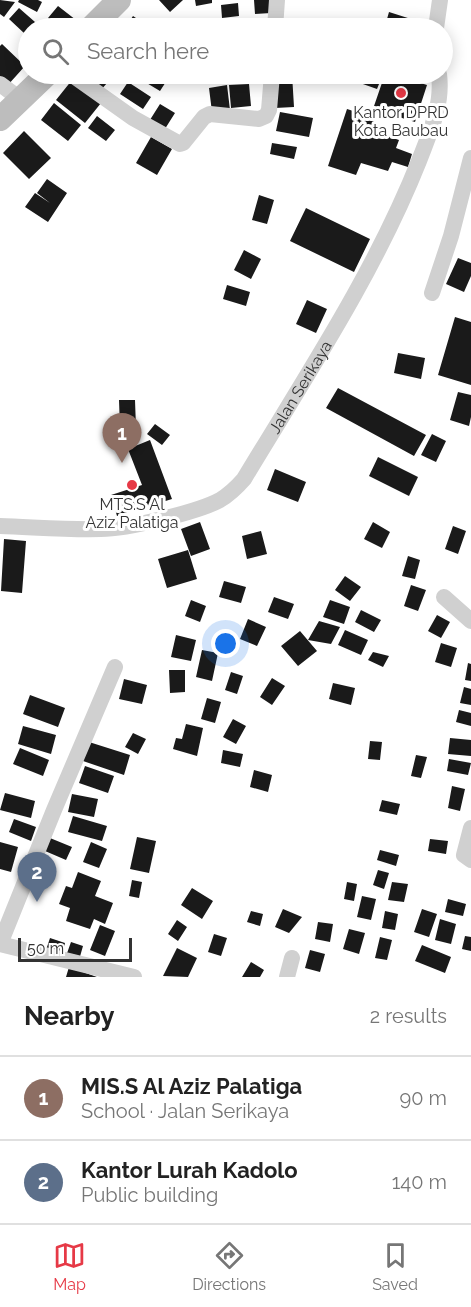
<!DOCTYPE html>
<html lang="en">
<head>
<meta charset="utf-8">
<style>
  body { margin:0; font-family:Raleway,sans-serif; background:#f6f6f6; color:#222 }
  .scale { position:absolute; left:18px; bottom:15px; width:114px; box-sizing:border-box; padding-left:6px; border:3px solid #333; border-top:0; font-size:16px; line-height:21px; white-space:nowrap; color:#333; -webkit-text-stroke:4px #fff; paint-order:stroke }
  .you { position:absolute; left:226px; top:644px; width:21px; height:21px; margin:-15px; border:4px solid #fff; border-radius:50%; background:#1a73e8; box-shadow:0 0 0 9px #1a73e833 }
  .badge { display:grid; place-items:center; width:39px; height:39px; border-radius:50%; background:#e63946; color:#fff; font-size:20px; font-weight:700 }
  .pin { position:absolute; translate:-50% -50px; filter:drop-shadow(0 2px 3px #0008) }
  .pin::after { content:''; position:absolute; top:32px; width:21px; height:18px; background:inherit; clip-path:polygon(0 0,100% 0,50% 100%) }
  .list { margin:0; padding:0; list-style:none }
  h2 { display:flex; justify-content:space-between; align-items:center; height:78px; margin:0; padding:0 24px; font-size:26px }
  h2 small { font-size:20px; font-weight:400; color:#767676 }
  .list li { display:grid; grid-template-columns:39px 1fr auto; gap:18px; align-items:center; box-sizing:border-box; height:84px; padding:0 24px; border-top:2px solid #e0e0e0 }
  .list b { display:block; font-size:22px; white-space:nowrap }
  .list p { margin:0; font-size:20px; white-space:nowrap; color:#767676 }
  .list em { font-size:20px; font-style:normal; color:#767676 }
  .icon { flex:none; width:33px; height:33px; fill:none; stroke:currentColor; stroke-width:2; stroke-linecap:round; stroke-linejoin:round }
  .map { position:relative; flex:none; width:471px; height:977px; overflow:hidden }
  .search { position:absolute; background:#fff; box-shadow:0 3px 15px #0003; left:18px; right:18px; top:18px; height:66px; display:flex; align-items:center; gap:15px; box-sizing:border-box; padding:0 21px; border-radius:33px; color:#767676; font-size:22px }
  .sheet { height:246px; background:#fff }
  nav { display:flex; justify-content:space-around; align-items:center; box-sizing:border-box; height:84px; border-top:2px solid #e0e0e0; background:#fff; font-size:16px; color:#767676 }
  nav a { display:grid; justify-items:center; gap:3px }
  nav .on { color:#e63946 }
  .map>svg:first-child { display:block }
  .building { fill:#1a1a1a }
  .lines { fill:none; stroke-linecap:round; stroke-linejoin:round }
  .minor { stroke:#d0d0d0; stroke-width:16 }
  .secondary { stroke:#bdbdbd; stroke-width:24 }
  .poi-dot { fill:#e63946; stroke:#fff; stroke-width:2 }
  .labels { text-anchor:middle; stroke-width:6; stroke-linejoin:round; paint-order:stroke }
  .poi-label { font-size:16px; fill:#333; stroke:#fff }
  .street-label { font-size:16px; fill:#333; stroke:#fff }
</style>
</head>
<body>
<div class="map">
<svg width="471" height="977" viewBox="0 0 471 977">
  <rect width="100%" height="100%" fill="#fff"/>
  <path class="building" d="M0,0l15,2 -11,15 -4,-3z
    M19,0h19l4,2 -5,10 -19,-10z
    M159,0h24l-13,12z
    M195,0h17v3l-16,3z
    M254,0h17v13l-16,1z
    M238,3l1,13 -17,2 -1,-13z
    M58,6l18,14 -8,8h-6l-14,-10z
    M19,8l16,14 -10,12 -16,-15z
    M389,12l22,7 -3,9h-15l-8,-2z
    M133,16l18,12h-26z
    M2,44l23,22 -18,20 -7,-7v-33z
    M79,74h36l-15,17z
    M151,74h20l-11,17 -15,-9z
    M208,74h17v2l-16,2z
    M274,74h18l2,33 -19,1z
    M363,74h20l-6,15 -17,-6z
    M385,74h7l35,11 -12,37 -42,-13z
    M72,80l29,23 -16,20 -29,-23z
    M128,82l23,15 -8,12 -23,-15z
    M249,84l2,22 -20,2 -2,-23z
    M227,85l3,25 -18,2 -3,-24z
    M54,103l27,22 -13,16 -27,-21z
    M160,104l15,9 -12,19 -15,-9z
    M347,109l28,9 -3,13 27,9 -3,8 16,6 -4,13 -16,-5 -4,9 -27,-8 -5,12 -28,-9z
    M280,112l33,6 -4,19 -33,-6z
    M97,116l18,14 -9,11 -18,-13z
    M24,131l27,27 -22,21 -26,-26z
    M151,137l21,12 -15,26 -21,-12z
    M272,143l25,4 -3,12 -24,-5z
    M47,179l20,14 -19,29 -23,-15 10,-14 15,10 -13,-10z
    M259,195l15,5 -7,24 -15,-4z
    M306,208l64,31 -16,33 -64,-31z
    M244,250l17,9 -10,20 -17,-9z
    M458,258l13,5v13l-7,16 -18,-8z
    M227,285l23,7 -4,14 -23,-7z
    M307,300l20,9 -11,24 -20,-9z
    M455,317l16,5v63l-33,-10z
    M398,353l27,5 -4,21 -27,-6z
    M338,388l88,47 -12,21 -88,-48z
    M458,392l13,3v22l-2,9 -19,-6z
    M119,400h16l1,28h-16z
    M155,424l15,11 -8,10 -15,-11z
    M137,430l2,10 -14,2 -1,-10z
    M432,434l14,7 -10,21 -15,-7z
    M150,440l22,59 -55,17 -6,-21 31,-10 -14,-36z
    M378,457l40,20 -9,19 -40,-20z
    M275,469l31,13 -8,20 -31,-12z
    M200,522l10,27 -19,7 -10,-27z
    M373,522l17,10 -8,16 -18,-9z
    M453,526l13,5 -8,23 -13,-5z
    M261,531l6,23 -20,5 -5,-23z
    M4,539l22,2 -4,52 -21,-2z
    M188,550l9,29 -30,9 -9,-29z
    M408,556l12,4 -5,19 -13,-3z
    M345,576l16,11 -11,14 -15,-11z
    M224,581l22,6 -5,16 -22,-6z
    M411,585l15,5 -8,21 -14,-5z
    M274,597l20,7 -6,15 -20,-7z
    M191,600l15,6 -6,16 -15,-6z
    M330,600l20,7 -6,17 -21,-7z
    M361,610l20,10 -7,12 -19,-10z
    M437,615l13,7 -9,16 -13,-7z
    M248,619l18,8 -9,19 -17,-7z
    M319,621l21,6 -9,17 -23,-4z
    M345,630l23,10 -7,15 -23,-10z
    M300,631l17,20 -19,15 -17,-20z
    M176,635l20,5 -5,21 -20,-4z
    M441,643l16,5 -6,19 -16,-5z
    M202,650l16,3 -6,28 -16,-4z
    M373,652l16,4 -6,11 -15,-7z
    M468,663l3,1v17l-6,-1z
    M169,670h16v22l-15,1z
    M231,672l12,4 -6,18 -12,-4z
    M272,678l13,8 -13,19 -12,-8z
    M124,679l23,6 -5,19 -23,-5z
    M333,683l22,5 -4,17 -22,-6z
    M464,687l7,2v16l-11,-2z
    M30,695l35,13 -7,19 -35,-13z
    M207,698l14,4 -6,21 -14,-4z
    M459,710l12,3v13l-15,-4z
    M233,719l13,7 -10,18 -13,-7z
    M186,724l17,4 -6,28 -24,-7 3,-11 6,1z
    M23,726l33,9 -5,19 -33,-10z
    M133,733l13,6 -8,15 -13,-7z
    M450,738l21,2v16l-23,-2z
    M370,741l12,1 -2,18 -12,-1z
    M89,742l41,13 -6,20 -41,-14z
    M20,748l29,12 -6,16 -30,-12z
    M223,750l20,4 -3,13 -19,-4z
    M416,755l11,2 -6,21 -10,-2z
    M449,759l22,4 -3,12 -21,-4z
    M85,766l29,10 -6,17 -29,-10z
    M254,770l18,5 -4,17 -18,-5z
    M452,786l13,3 -5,22 -12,-3z
    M5,793l30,8 -4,17 -31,-8z
    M72,794l26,5 -4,18 -26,-5z
    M382,800l18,4 -3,11 -18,-4z
    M73,816l34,10 -5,15 -34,-9z
    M14,819l22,8 -5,14 -22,-9z
    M137,837l19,4 -7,32 -19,-4z
    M50,838l22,9 -6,13 -21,-9z
    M430,839l18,2 -2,13 -18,-3z
    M0,842l18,5 -7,25 -11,-3z
    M91,842l16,7 -8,19 -16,-6z
    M380,850l19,5 -3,11 -19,-6z
    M378,870l11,3 -5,16 -11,-4z
    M78,872l23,9 -6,15 18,7 -8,21 -11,-5 -4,10 -24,-8 4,-13 -11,-4 7,-18 6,2z
    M132,880l10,2 -3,16 -10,-2z
    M347,882l10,2 -3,17 -10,-2z
    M392,882l16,2 -4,18 -16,-2z
    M192,888l21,13 -11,18 -21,-14z
    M362,896l14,3 -5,21 -14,-3z
    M448,899l18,5 -3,12 -18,-4z
    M283,909l19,8 -13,16 -14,-6z
    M422,909l15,5 -8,23 -15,-5z
    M251,911l12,3 -3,12 -13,-4z
    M385,911l13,3 -3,16 -13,-2z
    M440,919l16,5 -5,20 -16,-4z
    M177,920l10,7 -9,14 -10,-7z
    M318,922l15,2 -3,18 -15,-3z
    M100,925l15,6 -10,25 -15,-6z
    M349,929l16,4 -6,21 -16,-5z
    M214,934l13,4 -6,18 -13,-4z
    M465,936l6,1v14l-9,-2z
    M380,937l12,3 -5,20 -12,-2z
    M50,938l15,5 -3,12 -16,-5z
    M71,942l12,4 -4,14 -13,-4z
    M422,945l29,12 -6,16 -30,-12z
    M177,948l20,10 -9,19 -25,-1z
    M310,950l15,4 -5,18 -15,-4z
    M251,962l13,8 -4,7h-18z
    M69,967l28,10h-31z"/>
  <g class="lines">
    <g class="minor">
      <path d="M275,28l2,-28"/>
      <path d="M436,28l4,-28"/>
      <path d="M71,74l62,44 47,26 3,-1 21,-26 6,-3 49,5 7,-3 3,-6 3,-36"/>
      <path d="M0,84l20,15"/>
      <path d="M432,293l19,-57 20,-78"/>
      <path id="s1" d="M0,526c33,1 67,4 101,3 26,0 97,-17 119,-29 10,-6 17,-13 24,-21 62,-103 130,-205 175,-318 11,-29 24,-56 20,-87"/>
      <path d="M444,597l27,24"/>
      <path d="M471,828l-7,27 7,5"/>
      <path d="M0,944l54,-134 61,-143"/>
      <path d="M0,944l134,33"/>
      <path d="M287,977l5,-19"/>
    </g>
    <path class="secondary" d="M91,28l28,-28
      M0,119l47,-45"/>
  </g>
  <g class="poi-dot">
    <circle cx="401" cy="93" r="6"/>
    <circle cx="132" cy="485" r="6"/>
  </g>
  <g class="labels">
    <g class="poi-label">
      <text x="401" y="118">Kantor DPRD<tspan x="401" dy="18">Kota Baubau</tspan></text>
      <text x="132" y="510">MTS.S Al<tspan x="132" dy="18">Aziz Palatiga</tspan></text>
    </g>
    <g class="street-label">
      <text dy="6" stroke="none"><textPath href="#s1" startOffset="364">Jalan Serikaya</textPath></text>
    </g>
  </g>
</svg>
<div class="scale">50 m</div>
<div class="you"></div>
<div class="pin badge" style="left:122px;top:463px;background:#8d6e63">1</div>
<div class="pin badge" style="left:37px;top:902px;background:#5c6f8a">2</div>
<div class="search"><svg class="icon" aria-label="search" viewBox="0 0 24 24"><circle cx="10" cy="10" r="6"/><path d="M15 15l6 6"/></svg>Search here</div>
</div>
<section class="sheet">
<h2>Nearby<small>2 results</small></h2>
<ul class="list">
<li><span class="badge" style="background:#8d6e63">1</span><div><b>MIS.S Al Aziz Palatiga</b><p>School · Jalan Serikaya</p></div><em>90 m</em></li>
<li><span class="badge" style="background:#5c6f8a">2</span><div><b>Kantor Lurah Kadolo</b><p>Public building</p></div><em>140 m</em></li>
</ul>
</section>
<nav>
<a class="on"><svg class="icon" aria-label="map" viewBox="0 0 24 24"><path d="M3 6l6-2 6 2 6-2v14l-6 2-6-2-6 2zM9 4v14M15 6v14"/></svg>Map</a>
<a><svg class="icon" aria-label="directions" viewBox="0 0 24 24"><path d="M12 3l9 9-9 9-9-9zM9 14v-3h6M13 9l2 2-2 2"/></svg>Directions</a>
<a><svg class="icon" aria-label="saved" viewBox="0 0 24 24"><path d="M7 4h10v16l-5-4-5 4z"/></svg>Saved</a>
</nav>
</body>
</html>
